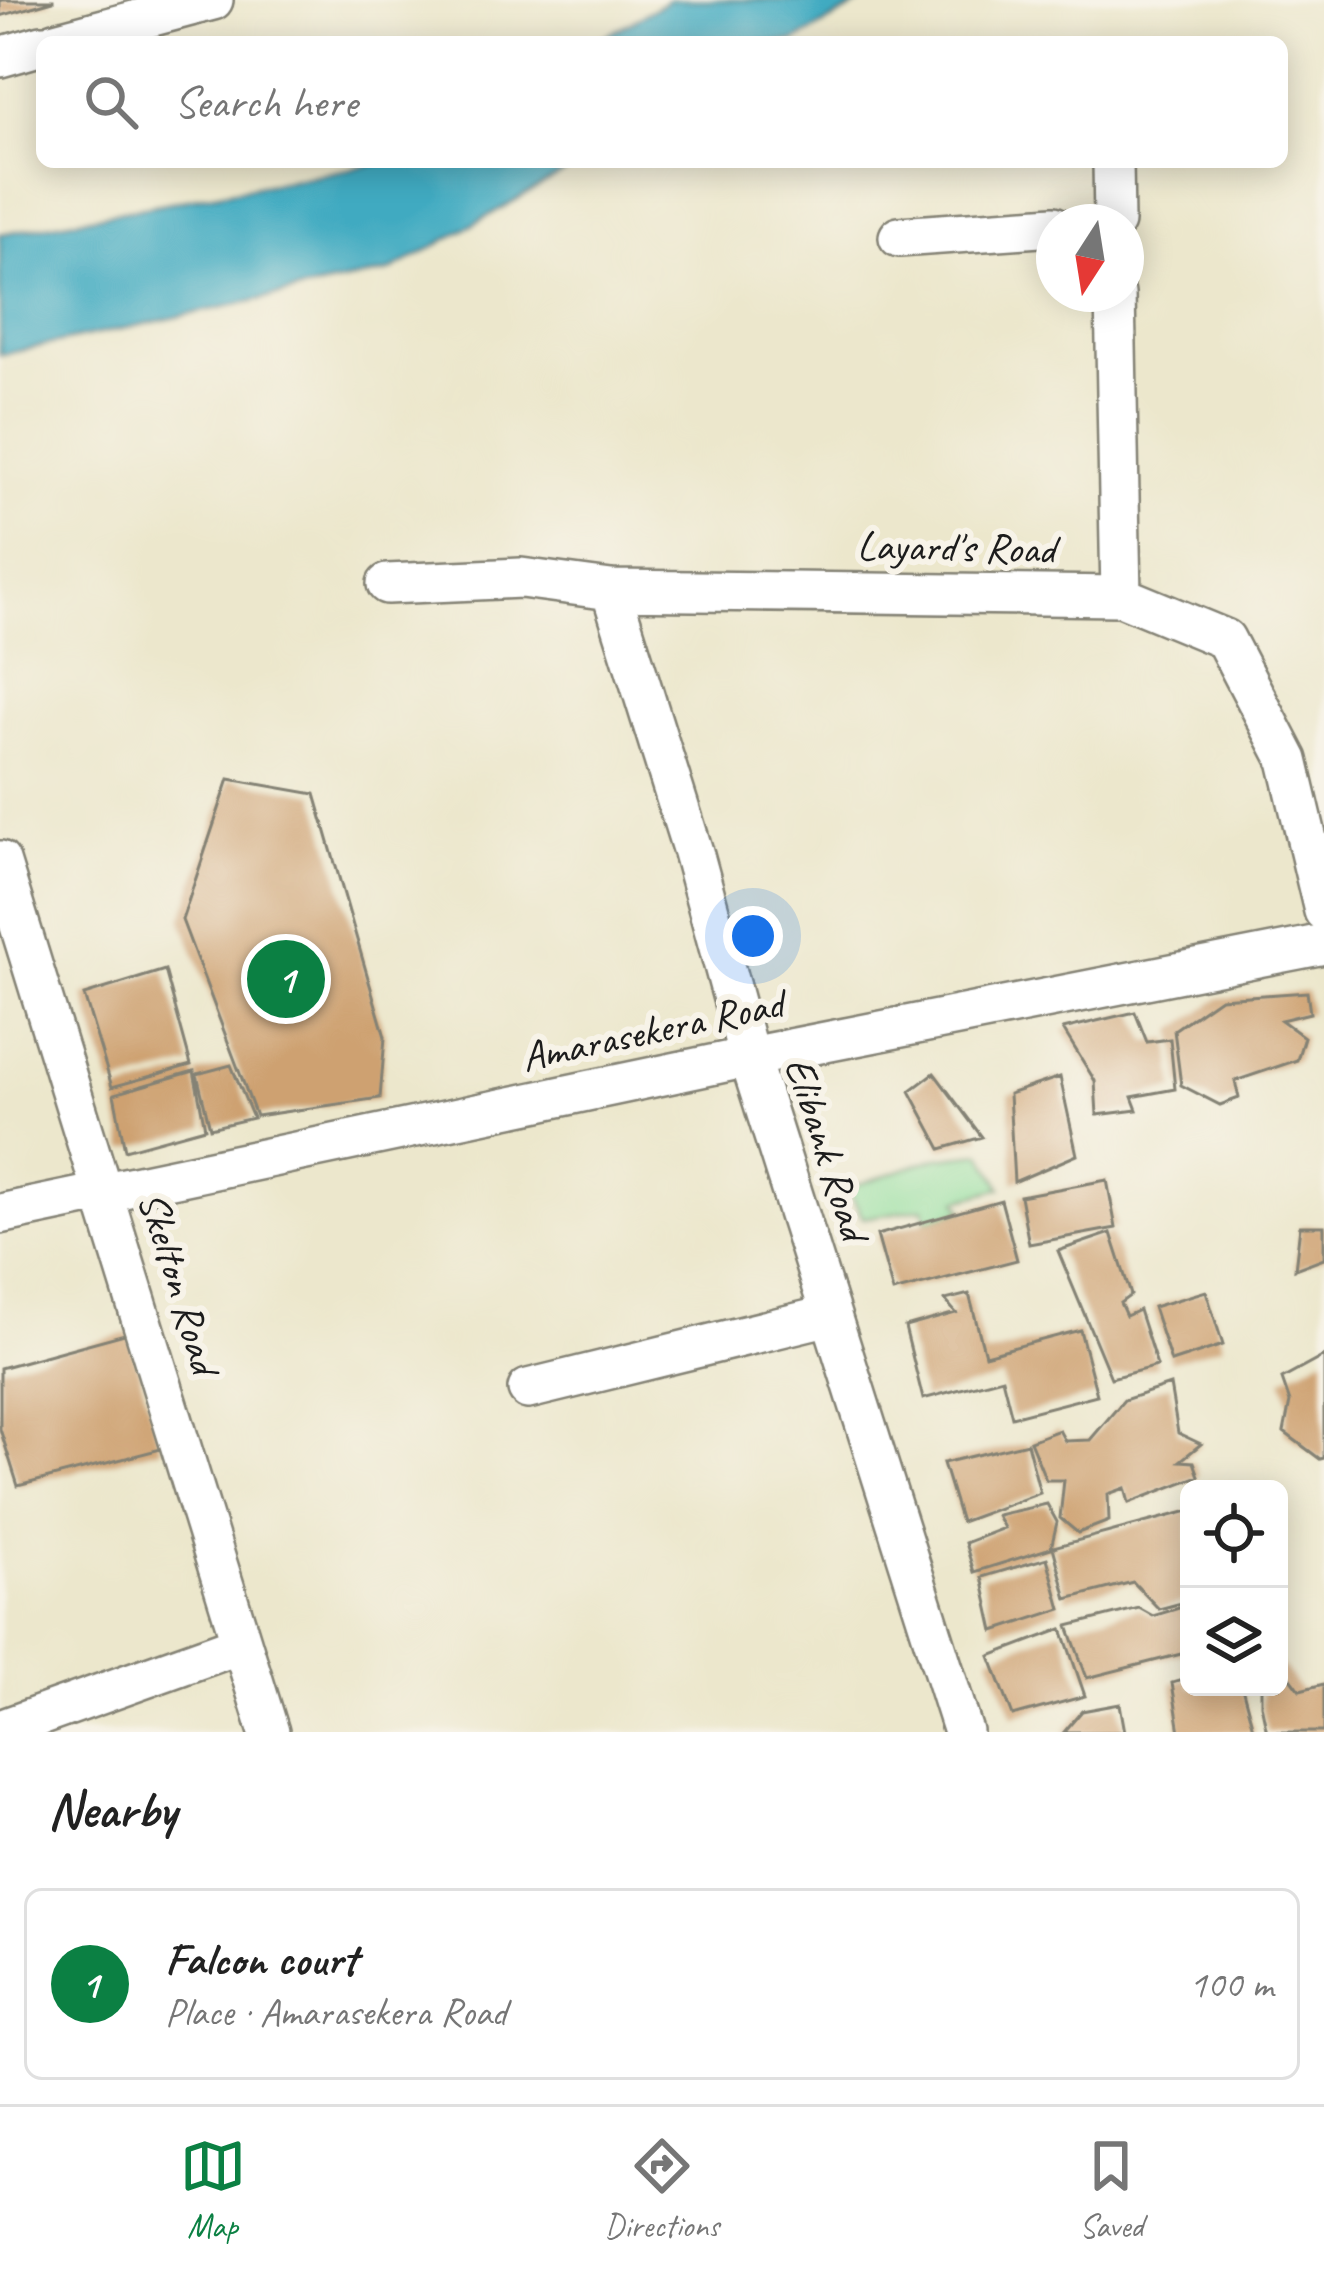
<!DOCTYPE html>
<html lang="en">
<head>
<meta charset="utf-8">
<style>
  body { margin:0; font-family:Caveat,sans-serif; background:#f6f6f6; color:#222 }
  .controls { position:absolute; right:36px; bottom:36px; display:grid; overflow:hidden; border-radius:18px; box-shadow:0 6px 30px #0003 }
  .controls button { width:108px; height:108px; display:grid; place-items:center; padding:0; border:0; border-bottom:3px solid #e0e0e0; background:#fff; color:#222; font:60px sans-serif }
  .compass { position:absolute; left:1036px; top:204px; width:108px; height:108px; border-radius:50%; background:#fff; box-shadow:0 6px 30px #0003; rotate:192deg }
  .you { position:absolute; left:753px; top:936px; width:42px; height:42px; margin:-30px; border:9px solid #fff; border-radius:50%; background:#1a73e8; box-shadow:0 0 0 18px #1a73e833 }
  .badge { display:grid; place-items:center; width:78px; height:78px; border-radius:50%; background:#0b8043; color:#fff; font-size:39px; font-weight:700 }
  .pin { position:absolute; translate:-50% -50%; border:6px solid #fff; box-shadow:0 3px 12px #0006 }
  .list { margin:0; padding:0; list-style:none }
  h2 { display:flex; justify-content:space-between; align-items:center; height:156px; margin:0; padding:0 48px; font-size:51px }
  h2 small { font-size:39px; font-weight:400; color:#767676 }
  .list li { display:grid; grid-template-columns:78px 1fr auto; gap:36px; align-items:center; box-sizing:border-box; height:192px; margin:0 24px 24px; padding:0 24px; border:3px solid #e0e0e0; border-radius:18px }
  .list b { display:block; font-size:45px; white-space:nowrap }
  .list p { margin:0; font-size:39px; white-space:nowrap; color:#767676 }
  .list em { font-size:39px; font-style:normal; color:#767676 }
  .icon { flex:none; width:66px; height:66px; fill:none; stroke:currentColor; stroke-width:2; stroke-linecap:round; stroke-linejoin:round }
  .map { position:relative; flex:none; width:1324px; height:1732px; overflow:hidden }
  .search { position:absolute; background:#fff; box-shadow:0 6px 30px #0003; left:36px; right:36px; top:36px; height:132px; display:flex; align-items:center; gap:30px; box-sizing:border-box; padding:0 42px; border-radius:18px; color:#767676; font-size:45px }
  .sheet { height:372px; background:#fff }
  nav { display:flex; justify-content:space-around; align-items:center; box-sizing:border-box; height:168px; border-top:3px solid #e0e0e0; background:#fff; font-size:33px; color:#767676 }
  nav a { display:grid; justify-items:center; gap:6px }
  nav .on { color:#0b8043 }
  .map>svg:first-child { display:block }
  .green { fill:#90de9b; stroke:#567d5c; stroke-width:3 }
  .water { fill:#41aac1; stroke:#2e636e; stroke-width:3 }
  .building { fill:#cea171 }
  .lines { fill:none; stroke-linecap:round; stroke-linejoin:round }
  .minor-casing { stroke:#848274; stroke-width:44 }
  .minor { stroke:#fff; stroke-width:39 }
  .labels { text-anchor:middle; stroke-width:12; stroke-linejoin:round; paint-order:stroke }
  .street-label { font-size:42px; fill:#1c1c1c; stroke:#f7f3e8 }
</style>
</head>
<body>
<div class="map">
<svg width="1324" height="1732" viewBox="0 0 1324 1732">
  <rect width="100%" height="100%" fill="#f7f3e8"/>
  <filter id="ink" filterUnits="userSpaceOnUse"><feTurbulence type="fractalNoise" baseFrequency=".00833" numOctaves="2"/><feDisplacementMap in="SourceGraphic" scale="24" xChannelSelector="R" yChannelSelector="G"/><feConvolveMatrix kernelMatrix="1 2 1 2 8 2 1 2 1" color-interpolation-filters="sRGB"/></filter>
  <filter id="wash" filterUnits="userSpaceOnUse"><feTurbulence type="fractalNoise" baseFrequency=".004" numOctaves="4" result="noise"/><feDisplacementMap in="SourceGraphic" scale="48" xChannelSelector="R" yChannelSelector="G"/><feGaussianBlur stdDeviation="2.7" result="paint"/><feColorMatrix in="noise" values="0 0 0 0 0 0 0 0 0 0 0 0 0 0 0 0 0 1.4 0 .05"/><feComposite in="paint" operator="in"/></filter>
  <g filter="url(#wash)">
    <rect width="100%" height="100%" fill="#ece7cc"/>
    <path class="green" d="M982,1153l20,35 -44,12 6,10 -37,11 -3,-13 -61,10 -16,-30 90,-30z"/>
    <path class="water" d="M669,0h198l-73,42h-198z
      M386,162h197l-194,110 -389,83v-121z"/>
    <g id="blocks">
      <path class="building" d="M0,0h53v1l-53,15z
        M229,779l86,15 70,243 -5,61 -124,18 -74,-196z
        M165,970l26,95 -79,22 -28,-92z
        M1307,992l3,21 -29,7 23,17 -7,23 -62,21 4,17 -19,7 -39,-20 -7,-55 46,-32z
        M1135,1012l12,30 23,-3 5,50 -43,8 5,13 -40,5 -2,-34 -32,-52z
        M231,1065l22,53 -43,10 -13,-54z
        M194,1071l11,57 -80,22 -11,-56z
        M934,1073l48,64 -41,12 -31,-58z
        M1060,1077l17,78 -63,27 -5,-88z
        M1107,1180l9,48 -87,16 -9,-48z
        M1001,1200l16,60 -124,32 -16,-57z
        M1300,1226h24v32l-29,11z
        M1111,1233l20,62 -11,8 6,13 13,-6 18,56 -46,12 -53,-127z
        M1206,1291l17,54 -52,17 -18,-55z
        M969,1294l16,61 95,-25 17,65 -85,22 -10,-39 -79,21 -18,-72 51,-14 -11,-13z
        M128,1333l33,116 -143,37 -18,-57v-61z
        M1324,1356v102l-4,1 -36,-27 6,-30 -8,-23z
        M1170,1385l8,48 23,11 -21,17 14,1 5,14 -70,27 -4,-15 -17,6 1,27 -31,12 -18,-15 4,-38h-18l-16,-39 29,-11 6,11 25,-1 34,-40z
        M1027,1443l13,50 -79,29 -18,-59z
        M1047,1504l10,18 -6,26 -77,24 -9,-29 39,-15 -7,-13z
        M1189,1511v90l-30,8 -26,-27 -66,17 -14,-52z
        M1047,1558l14,51 -67,22 -12,-54z
        M1189,1605v47l-102,26 -19,-52 71,-18 14,8z
        M1062,1629l23,67 -72,20 -23,-60z
        M1279,1662l21,28 24,-6v48h-57l-6,-28v-17h18z
        M1189,1678v9h53l12,45h-74l-8,-49z
        M1120,1704l5,28h-61l18,-21z"/>
    </g>
  </g>
  <g filter="url(#ink)">
    <use href="#blocks" fill-opacity="0" stroke="#848274" stroke-width="3"/>
    <g class="lines">
      <defs>
        <path id="minor" d="M55,42l158,-42
          M0,57l42,-12
          M1113,162l1,60
          M899,237l155,-11
          M1115,294l6,302
          M387,584l134,-6 90,12 510,6 104,43 63,121 36,151
          M611,590l82,262 56,205 214,675
          M0,861l269,871
          M0,1214l749,-157 575,-113
          M528,1389l302,-74
          M0,1730l240,-86"/>
      </defs>
      <use href="#minor" class="minor-casing"/>
      <use href="#minor" class="minor"/>
    </g>
  </g>
  <g class="labels">
    <g class="street-label">
      <text transform="translate(956 546) rotate(1)" y="15">Layard's Road</text>
      <text transform="translate(652 1029) rotate(-12)" y="15">Amarasekera Road</text>
      <text transform="translate(828 1148) rotate(72)" y="15">Elibank Road</text>
      <text transform="translate(180 1282) rotate(73)" y="15">Skelton Road</text>
    </g>
  </g>
</svg>
<div class="controls">
<button><svg class="icon" aria-label="locate" viewBox="0 0 24 24"><circle cx="12" cy="12" r="6"/><path d="M12 2v4M12 18v4M2 12h4M18 12h4"/></svg></button>
<button><svg class="icon" aria-label="layers" viewBox="0 0 24 24"><path d="M12 4l9 5-9 5-9-5zM3 14l9 5 9-5"/></svg></button>
</div>
<svg class="compass" viewBox="-18 -18 36 36"><path d="M0-13l5 13h-10z" fill="#e53935"/><path d="M0 13l5-13h-10z" fill="#767676"/></svg>
<div class="you"></div>
<div class="pin badge" style="left:286px;top:979px">1</div>
<div class="search"><svg class="icon" aria-label="search" viewBox="0 0 24 24"><circle cx="10" cy="10" r="6"/><path d="M15 15l6 6"/></svg>Search here</div>
</div>
<section class="sheet">
<h2>Nearby<small></small></h2>
<ul class="list">
<li><span class="badge">1</span><div><b>Falcon court</b><p>Place · Amarasekera Road</p></div><em>100 m</em></li>
</ul>
</section>
<nav>
<a class="on"><svg class="icon" aria-label="map" viewBox="0 0 24 24"><path d="M3 6l6-2 6 2 6-2v14l-6 2-6-2-6 2zM9 4v14M15 6v14"/></svg>Map</a>
<a><svg class="icon" aria-label="directions" viewBox="0 0 24 24"><path d="M12 3l9 9-9 9-9-9zM9 14v-3h6M13 9l2 2-2 2"/></svg>Directions</a>
<a><svg class="icon" aria-label="saved" viewBox="0 0 24 24"><path d="M7 4h10v16l-5-4-5 4z"/></svg>Saved</a>
</nav>
</body>
</html>
